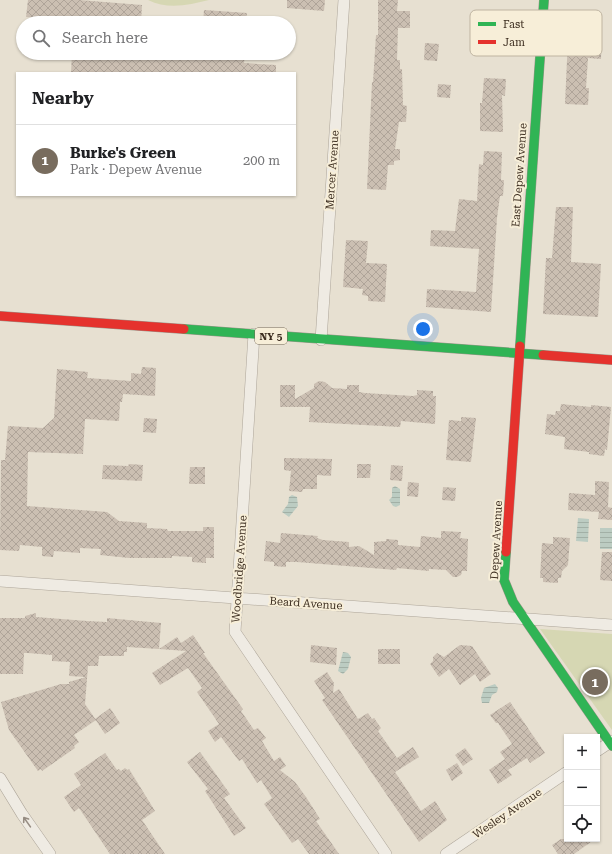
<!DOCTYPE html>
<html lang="en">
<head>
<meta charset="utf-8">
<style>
  body { margin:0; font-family:"Roboto Serif",serif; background:#f6f6f6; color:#202124 }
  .controls { position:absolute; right:12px; bottom:12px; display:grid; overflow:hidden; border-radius:0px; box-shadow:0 1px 3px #0004 }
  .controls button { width:36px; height:36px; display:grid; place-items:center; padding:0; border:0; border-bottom:1px solid #e0e0e0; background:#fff; color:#202124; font:20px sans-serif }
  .you { position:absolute; left:423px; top:329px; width:14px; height:14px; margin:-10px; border:3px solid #fff; border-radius:50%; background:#1a73e8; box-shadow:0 0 0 6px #1a73e833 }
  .badge { display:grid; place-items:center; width:26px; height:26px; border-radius:50%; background:#786c5e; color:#fff; font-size:13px; font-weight:700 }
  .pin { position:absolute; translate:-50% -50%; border:2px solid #fff; box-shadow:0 1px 4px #0006 }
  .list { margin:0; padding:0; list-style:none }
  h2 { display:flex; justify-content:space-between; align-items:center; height:52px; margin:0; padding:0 16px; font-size:17px }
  h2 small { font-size:13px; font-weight:400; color:#757577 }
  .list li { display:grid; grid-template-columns:26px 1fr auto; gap:12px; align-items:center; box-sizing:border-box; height:72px; padding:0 16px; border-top:1px solid #e0e0e0 }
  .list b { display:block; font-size:15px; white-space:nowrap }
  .list p { margin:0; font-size:13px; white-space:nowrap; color:#757577 }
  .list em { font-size:13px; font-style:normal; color:#757577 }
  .icon { flex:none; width:22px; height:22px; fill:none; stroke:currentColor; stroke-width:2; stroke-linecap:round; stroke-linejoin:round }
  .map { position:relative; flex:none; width:612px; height:854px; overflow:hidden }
  .search { position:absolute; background:#fff; box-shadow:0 1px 3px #0004; left:16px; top:16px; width:280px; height:44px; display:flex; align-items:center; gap:10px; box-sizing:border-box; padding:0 14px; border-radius:22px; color:#757577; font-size:15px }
  .panel { position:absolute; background:#fff; box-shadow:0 1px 3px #0004; left:16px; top:72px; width:280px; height:124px; border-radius:0px }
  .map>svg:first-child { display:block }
  .park { fill:#d6d7b3 }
  .water { fill:url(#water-rules) }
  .building { fill:url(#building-cross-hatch) }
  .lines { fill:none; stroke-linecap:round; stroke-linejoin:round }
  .street-casing { stroke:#ada599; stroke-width:12 }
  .fast-casing { stroke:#9c958a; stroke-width:10 }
  .jam-casing { stroke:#9c958a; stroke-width:10 }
  .street { stroke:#efebe3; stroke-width:11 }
  .fast { stroke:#30b455; stroke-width:9 }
  .jam { stroke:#e5322d; stroke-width:9 }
  .oneway { stroke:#968c82 }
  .labels { text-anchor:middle; stroke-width:4; stroke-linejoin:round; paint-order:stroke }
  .shield { fill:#f7eed8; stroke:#756857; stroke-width:1 }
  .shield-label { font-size:10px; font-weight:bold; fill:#3d2e20 }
  .street-label { font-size:11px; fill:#3d2e20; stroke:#f7eed8 }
  .key { fill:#f7eed8; stroke:#bfb4a1; stroke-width:1 }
  .key-label { font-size:11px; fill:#3d2e20 }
</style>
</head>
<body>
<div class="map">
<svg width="612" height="854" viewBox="0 0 612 854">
  <defs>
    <pattern id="water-rules" width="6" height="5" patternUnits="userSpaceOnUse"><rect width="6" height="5" fill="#bcccc2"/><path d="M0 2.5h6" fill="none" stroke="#a2b0a6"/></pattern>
    <pattern id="building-cross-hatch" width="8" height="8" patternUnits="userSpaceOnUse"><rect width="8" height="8" fill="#cbbfb2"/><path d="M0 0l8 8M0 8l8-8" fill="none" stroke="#afa499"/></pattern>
  </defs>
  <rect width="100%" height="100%" fill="#e7e0d1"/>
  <path class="park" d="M148,0h61c-20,5 -41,10 -61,0z
    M540,629l72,5v96z"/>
  <path class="water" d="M395,486l5,3v16l-4,2 -3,-1 -4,-6 3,-3v-9z
    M292,495l5,2 1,9 -9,11 -7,-5 6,-8 1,-7z
    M578,518l11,1 -1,23 -12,-1z
    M600,528h12v21h-12z
    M343,652l5,1 3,4 -3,12 -5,5 -5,-3z
    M495,684l3,4 -1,4 -5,3 -3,8h-7l-1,-5 3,-10z"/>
  <path class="building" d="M28,0h51l63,5 -1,18h-47v-2l-68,-4z
    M287,0h38l-1,11 -37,-3z
    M378,0h20l-1,11h13v17h-12l-1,32h3v9h2l1,36 4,1 -1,16h-7l-4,27h5v11l-6,1v4h-6l-2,25 -19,-1 5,-107h1l3,-47h2z
    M204,10l43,3 -1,10h-43z
    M602,15l-1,44 -13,-1 -2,30h3l-1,17 -23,-1 3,-66 3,1 -1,-23z
    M425,43l14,1 -2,17 -13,-1z
    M72,53h173l-1,10 32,2v8h-205z
    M484,78l22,1 -1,17 -3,-1 1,37 -23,-1v-28h2z
    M438,84l13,1 -1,13 -13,-1z
    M484,151l18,1 -1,28h3l-1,16h-3l-3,22 -6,94 -65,-5 1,-18 49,3 3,-43 -49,-3 1,-16 24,1 4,-32 18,2 2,-37 4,1z
    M556,207h17l-2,55 30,2 -3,53 -55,-3 3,-56h6z
    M346,240l22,1 -2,22 21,1 -2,38 -17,-1v-5l-6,-1 1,-6 -20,-2z
    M142,367l14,1 -1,28 -32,-2 -1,8h-2l-1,19 -34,-2 -2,35 -55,-2 -1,54 80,6 12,9 28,2v5l20,1 1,2h35v-4h11v31h-8v5l-14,-1v-5l-20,-1v2h-43l-29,-3 1,-6 -21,-1v5l-26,-2 -1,6 -11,-1v-9l-22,-2 -1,6 -19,-1 1,-90h4l3,-34 35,2 11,-10 3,-49 31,3 -1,6 44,3v-8l10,1z
    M319,381l6,1 7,6 15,1v-4h12v7l6,1 48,3 4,-1v-5l16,1v5h3l-1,28 -34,-3 -1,6 -91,-5 1,-15h-30v-22h15v14l19,-11v-4z
    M561,404l30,3v-2l20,2 -4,43 -2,-1 -1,7 -15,-2v-2l-25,-3 1,-12 -20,-3 2,-20 8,1 1,-4h4z
    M461,417l15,1 -5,44 -25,-2 3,-40 12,1z
    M144,418l13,1 -1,14 -13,-1z
    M284,458l48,1 -1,17 -14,-1v14h-14l-1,3 -13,-1 2,-20 -7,-1z
    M129,464l14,1 -1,16 -40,-2 1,-14 25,1z
    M357,464h14l-1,14h-13z
    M391,465l12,1 -1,15 -12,-1z
    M190,467h15v17h-16z
    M595,481l14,1 -1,25 4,1v12l-14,-1 1,-7 -31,-2 1,-17 26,2z
    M408,482l11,1 -1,14 -11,-1z
    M443,487l13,1 -1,13 -13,-1z
    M441,531l20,1 -1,6 8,1 -1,32h-5l-1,4 -4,2h-4l-7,-7 -17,-1v2l-32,-3 -1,2 -99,-8h-11v5l-12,-1v-4l-10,-1 2,-20 14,2 1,-10 37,3 -1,2 6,2 26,2v5l10,-1 15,9v-13l12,-1v-2l12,1v5l22,2 1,-11 20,2z
    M553,537l17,1 -2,27 -6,6 -1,7h-3v5l-15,-1v-4h-3l2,-35 11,1z
    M602,552h10v29l-12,-1z
    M36,613v4l51,4 20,1v-4l54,5 -2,26 -32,-2v5h-3v4h-25l-1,10h-10l-3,38 11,16 -22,15 5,7 -5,4 1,2 -33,23 -1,-2 -3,2 -29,-41 -8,-28 60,-18h8v-2l17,-5 -17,-1 1,-14 -18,-1v-6l-24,-2h-4l-1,21h-23v-56h25v-2z
    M193,635l12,18h-2l40,56 -2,2 13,19 4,-2 8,10 -4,3 12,20 6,-4 6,9 -6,4 15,12 11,15 14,22 -4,2 23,33h-30l-11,-15 -6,4 -28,-39 8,-6 -11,-18 -4,3 -15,-24 -3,2 -18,-24 -6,5 -7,-11 11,-7 -22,-32 5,-4 -14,-20 -28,17 -8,-12 34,-22 -27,-2 18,-12 4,6z
    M311,645l26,3 -1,17 -26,-3z
    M460,645l12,1 19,28 -11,8 -5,-8 -15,11 -11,-16 -10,8 -9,-13 3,-3v-4l4,-4 7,4z
    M378,649h22v15h-22z
    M327,672l7,11 -1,10 6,-4 19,30 10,-6 4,6 2,-1 7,10 -3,3 19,27 16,-11 6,10 -24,15 26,39 14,-10 12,19 -28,22 -97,-142 3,-2 -11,-17z
    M510,702l35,51 -15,10 -3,-5 -19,12 4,5 -14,9 -9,-14 16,-11 -5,-7 12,-8 -14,-21h-2l-6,-8z
    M110,708l10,15 -15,11 -10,-15z
    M465,748l8,11 -10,7 -8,-11z
    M200,752l30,42 -6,4 22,30 -12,8 -29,-45 3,-2 -21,-27z
    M105,753l12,17 2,-1 2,2 4,-3 2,2 2,-1 26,42 -13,9 23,34h-55l-31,-46 -5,4 -10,-15 17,-12 -7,-11z
    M457,763l6,10 -11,8 -6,-11z
    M561,839h34l-21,15h-16l-6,-9z"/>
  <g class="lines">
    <defs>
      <path id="street" d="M254,334l-19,298 151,222
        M321,340l23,-340
        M0,581l612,44
        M597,751l15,-10
        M0,778l22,36 28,40
        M446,854l121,-82"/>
      <path id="fast" d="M184,329l359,26
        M520,346l24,-346
        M506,552l-2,28 9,22 99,144"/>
      <path id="jam" d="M0,316l184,13
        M543,355l69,5
        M506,552l14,-206"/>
    </defs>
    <use href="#street" class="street-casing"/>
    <use href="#fast" class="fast-casing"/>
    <use href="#jam" class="jam-casing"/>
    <use href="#street" class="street"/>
    <use href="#fast" class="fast"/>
    <use href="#jam" class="jam"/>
  </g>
  <defs><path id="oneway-shaft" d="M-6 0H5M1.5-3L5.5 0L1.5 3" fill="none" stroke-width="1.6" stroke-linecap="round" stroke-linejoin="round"/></defs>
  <use class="oneway" href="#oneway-shaft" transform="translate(27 822) rotate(-125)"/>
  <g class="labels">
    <rect class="shield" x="255" y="328" width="32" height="16" rx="3"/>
    <g class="shield-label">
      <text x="271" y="340">NY 5</text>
    </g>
    <g class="street-label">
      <text transform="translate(332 170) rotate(-86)" y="4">Mercer Avenue</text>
      <text transform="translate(519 175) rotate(-86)" y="4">East Depew Avenue</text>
      <text transform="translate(496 540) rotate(-87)" y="4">Depew Avenue</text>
      <text transform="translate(239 569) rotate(-86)" y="4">Woodbridge Avenue</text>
      <text transform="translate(306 603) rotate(4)" y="4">Beard Avenue</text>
      <text transform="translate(507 813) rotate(-34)" y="4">Wesley Avenue</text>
    </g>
  </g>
  <rect x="470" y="10" width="132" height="46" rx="6" class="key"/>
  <rect x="478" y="22" width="18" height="4" fill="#30b455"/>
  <rect x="478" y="40" width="18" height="4" fill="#e5322d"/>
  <g class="key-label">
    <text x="503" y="28">Fast</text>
    <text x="503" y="46">Jam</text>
  </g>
</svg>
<div class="controls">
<button>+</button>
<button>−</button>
<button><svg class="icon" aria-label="locate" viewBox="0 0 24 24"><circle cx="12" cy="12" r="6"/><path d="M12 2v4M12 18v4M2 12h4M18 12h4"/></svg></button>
</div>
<div class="you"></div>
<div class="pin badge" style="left:595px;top:682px">1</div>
<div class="search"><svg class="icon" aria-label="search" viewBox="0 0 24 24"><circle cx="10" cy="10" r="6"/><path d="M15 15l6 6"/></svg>Search here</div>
<section class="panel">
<h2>Nearby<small></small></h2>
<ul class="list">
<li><span class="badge">1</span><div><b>Burke's Green</b><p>Park · Depew Avenue</p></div><em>200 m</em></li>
</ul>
</section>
</div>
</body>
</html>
